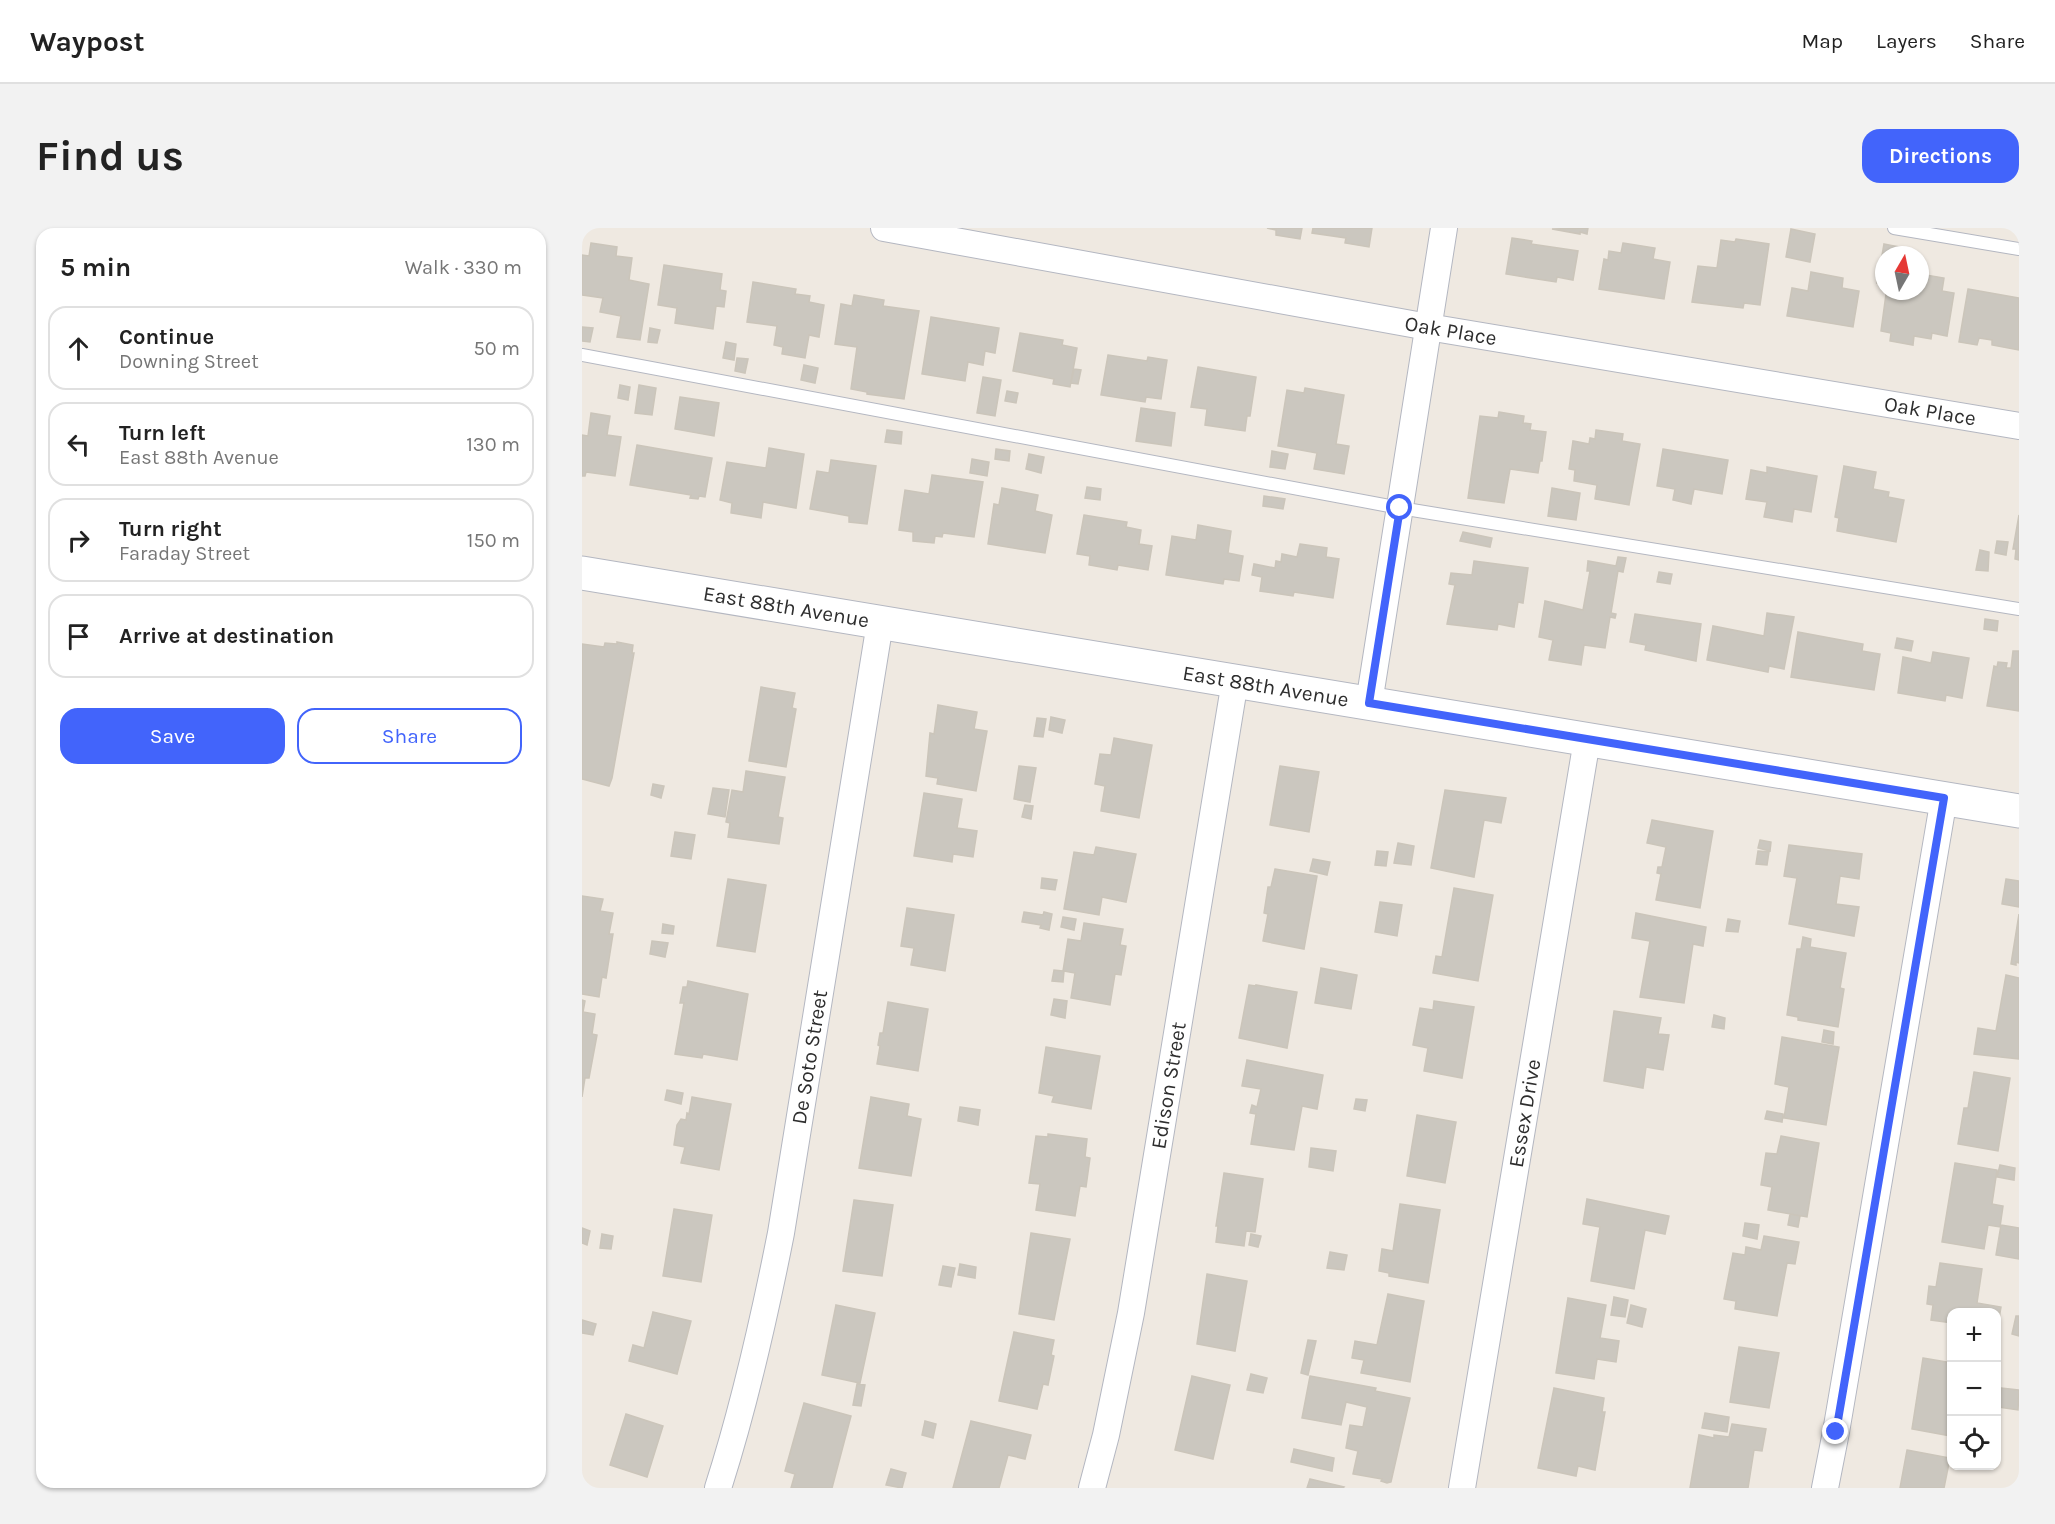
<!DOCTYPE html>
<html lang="en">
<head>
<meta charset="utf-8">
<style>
  body { margin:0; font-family:Karla,sans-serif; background:#f2f2f2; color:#222 }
  .controls { position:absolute; right:18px; bottom:18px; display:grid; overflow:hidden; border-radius:12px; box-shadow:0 2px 4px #0004 }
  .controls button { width:54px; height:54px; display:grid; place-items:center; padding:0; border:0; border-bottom:2px solid #e0e0e0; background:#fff; color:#222; font:30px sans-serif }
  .compass { position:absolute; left:1293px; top:18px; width:54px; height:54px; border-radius:50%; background:#fff; box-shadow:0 2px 4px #0004; rotate:9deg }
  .stop { position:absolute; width:18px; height:18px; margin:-14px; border:4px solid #4264fb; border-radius:50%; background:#fff }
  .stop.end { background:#4264fb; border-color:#fff; box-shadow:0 2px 6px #0008 }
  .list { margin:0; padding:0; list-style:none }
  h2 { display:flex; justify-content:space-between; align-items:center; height:78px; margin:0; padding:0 24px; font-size:26px }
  h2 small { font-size:20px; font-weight:400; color:#767676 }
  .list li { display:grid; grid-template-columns:39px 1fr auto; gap:18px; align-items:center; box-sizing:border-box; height:84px; margin:0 12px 12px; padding:0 12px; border:2px solid #e0e0e0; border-radius:18px }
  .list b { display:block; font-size:22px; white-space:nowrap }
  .list p { margin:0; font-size:20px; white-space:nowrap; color:#767676 }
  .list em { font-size:20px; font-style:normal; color:#767676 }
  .actions { display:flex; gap:12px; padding:18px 24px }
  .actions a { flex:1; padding:14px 0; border:2px solid #4264fb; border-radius:18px; text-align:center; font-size:21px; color:#4264fb }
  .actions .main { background:#4264fb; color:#fff }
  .icon { flex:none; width:33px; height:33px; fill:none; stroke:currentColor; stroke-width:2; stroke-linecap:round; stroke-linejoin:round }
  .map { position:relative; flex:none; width:1437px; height:1260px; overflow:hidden; border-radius:18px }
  header { display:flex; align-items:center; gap:36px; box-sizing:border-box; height:84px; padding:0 30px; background:#fff; border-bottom:2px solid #e0e0e0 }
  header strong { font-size:28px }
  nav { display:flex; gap:33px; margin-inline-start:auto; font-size:21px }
  .intro { display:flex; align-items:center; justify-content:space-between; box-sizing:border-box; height:144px; padding:0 36px }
  h1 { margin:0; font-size:42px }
  .button { padding:15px 27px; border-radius:18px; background:#4264fb; color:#fff; font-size:21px; font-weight:700 }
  main { display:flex; gap:36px; padding:0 36px }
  aside { flex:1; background:#fff; border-radius:18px; box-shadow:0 2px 4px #0004 }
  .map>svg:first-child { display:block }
  .building { fill:#cbc7bf; stroke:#cbc5ba; stroke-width:1.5 }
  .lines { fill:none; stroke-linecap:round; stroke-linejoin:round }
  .service-casing { stroke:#b4b7c1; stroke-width:14 }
  .minor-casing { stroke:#b4b7c1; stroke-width:28 }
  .secondary-casing { stroke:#b4b7c1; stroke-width:35 }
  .service { stroke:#fff; stroke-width:12 }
  .minor { stroke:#fff; stroke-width:26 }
  .secondary { stroke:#fff; stroke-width:33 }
  .route { stroke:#4264fb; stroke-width:8 }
  .labels { text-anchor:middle; stroke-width:4.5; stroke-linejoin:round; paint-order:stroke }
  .street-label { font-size:21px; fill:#2e2e2e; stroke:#fff }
</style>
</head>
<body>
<header>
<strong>Waypost</strong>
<nav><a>Map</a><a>Layers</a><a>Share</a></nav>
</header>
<div class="intro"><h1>Find us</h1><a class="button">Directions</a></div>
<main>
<aside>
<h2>5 min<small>Walk · 330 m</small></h2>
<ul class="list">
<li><svg class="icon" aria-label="ahead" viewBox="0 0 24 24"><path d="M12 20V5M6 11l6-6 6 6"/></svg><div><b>Continue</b><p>Downing Street</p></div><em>50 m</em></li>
<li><svg class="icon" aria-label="left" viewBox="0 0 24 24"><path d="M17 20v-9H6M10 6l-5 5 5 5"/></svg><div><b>Turn left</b><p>East 88th Avenue</p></div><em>130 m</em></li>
<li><svg class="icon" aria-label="right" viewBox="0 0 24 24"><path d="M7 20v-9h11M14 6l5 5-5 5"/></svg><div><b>Turn right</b><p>Faraday Street</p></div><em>150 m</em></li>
<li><svg class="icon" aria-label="arrive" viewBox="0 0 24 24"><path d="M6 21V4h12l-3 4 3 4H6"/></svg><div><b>Arrive at destination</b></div></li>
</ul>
<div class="actions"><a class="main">Save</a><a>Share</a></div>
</aside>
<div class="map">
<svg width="1437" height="1260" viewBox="0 0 1437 1260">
  <rect width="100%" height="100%" fill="#efe9e1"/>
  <path class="building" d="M685,0h35l-2,11 -24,-4v-5z
    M731,0h59l-3,19 -24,-4 1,-5 -34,-5z
    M1006,0l-1,6 -7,-2v2l-28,-5z
    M1209,1l24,5 -5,28 -24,-5z
    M930,10l20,3 -1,3 47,7 -5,29 -16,-3 -1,5 -50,-8z
    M1154,11l33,5 -9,61 -16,-2 -1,5 -51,-6 6,-36 19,2 4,-28 14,2z
    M9,15l26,4 -1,9 16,2 -3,22 20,4 -9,56 -23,-3 4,-21 -21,-4 3,-14 -21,-3v-40l7,1z
    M1041,15l32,5 -2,11 17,3 -6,37 -65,-10 5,-30 4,1 1,-9 12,2z
    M1302,16l26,5 -1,6h-25v29l-7,-1z
    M82,37l58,9 -2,16 6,1 -2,16 -8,-1 -3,23 -38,-6 2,-15 -19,-3z
    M1229,44l32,6 -1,10 17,3 -6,36 -66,-11 5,-28 16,3z
    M1338,46l24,4 -2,13 12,2 -7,43 -15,-3 -1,6 -17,-3 -1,9 -23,-4 1,-8 -10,-2 5,-37 17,3 1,-6h16z
    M171,54l43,7 -1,5 15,2 -1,6 15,3 -5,32 -10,-2 -4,23 -23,-4 1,-7 -9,-2 3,-19 -30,-4z
    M1386,61l51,9v52l-27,-5v-5l-13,-2 -2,7 -18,-3z
    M272,67l30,5 -1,6 36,5 -15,88 -37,-5v-2l-16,-3 6,-42 -22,-3 6,-40 11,2z
    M349,89l68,11 -4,25 -10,-2 -2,14 -15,-3 -3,19 -43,-7z
    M0,99l11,1 -3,14 -8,-1z
    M68,100l10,2 -3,13 -9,-1z
    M438,105l43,7 -1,5 15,3 -7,39 -17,-3 1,-5 -41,-8z
    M144,114l10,2 -2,16 -11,-2z
    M526,127l39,6 1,-4 19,3 -6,39 -15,-2 -1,5 -44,-7z
    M155,130l11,1 -3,14 -10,-2z
    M222,137l14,3 -3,15 -14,-3z
    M616,139l58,10 -6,39h-3l-2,15 -40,-6 2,-16 -16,-2z
    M492,141l7,1 -3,14 -7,-1z
    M401,149l18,3 -6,36 -18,-3z
    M38,157l10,2 -2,13 -10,-2z
    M57,157l17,3 -4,27 -17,-2z
    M723,160l39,7 -8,49 13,2 -5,28 -30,-5 3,-16 -39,-7 9,-56 17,3z
    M425,163l11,2 -2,10 -11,-2z
    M98,169l39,6 -5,33 -39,-7z
    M559,180l34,5 -4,33 -35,-5z
    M917,184l25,4 -1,7 8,1 -1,6 16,2 -4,29h-2l-2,12 -28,-4 -6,34 -36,-5 12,-82 18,2z
    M9,185l19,3 -3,19 14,2 -6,39 -29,-4 -1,4h-3v-41l6,1z
    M305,202l15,2 -1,12 -16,-2z
    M1014,202l27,4 -1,7 18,3 -11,61 -34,-6 2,-14 -23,-4 1,-11 -6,-1 4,-28 16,3 1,-6 5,1z
    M55,217l75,13 -7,39 -6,-1 -1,3 -8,-1 1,-3 -61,-10z
    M187,220l35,6 -8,54 -33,-6 -2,16 -30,-5 1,-10 -12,-3 7,-38 39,6z
    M414,221l14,2 -1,10 -14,-2z
    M1081,221l65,11 -6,34 -28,-5 -3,15 -18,-4 2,-11 -18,-3z
    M690,223l16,3 -3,15 -15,-2z
    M447,226l15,3 -3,16 -15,-4z
    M390,231l17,3 -2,14 -17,-3z
    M249,232l45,6 -9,58 -18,-2v-6l-39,-7 7,-38 12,2z
    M1262,238l32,6 -3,17 16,3 -1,5 16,3 -8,42 -59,-11 2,-13 -4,-1z
    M1185,239l50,9 -6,36 -17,-3 -2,13 -28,-5 3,-15 -21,-3 5,-29 16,3z
    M350,247l51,7 -9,55 -31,-4 -1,4 -7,-1 -1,7 -21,-2v-9l-14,-2 6,-40 24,4z
    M505,259l14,2 -1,11 -15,-2z
    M420,260l36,7 -3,16 17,4 -7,38 -57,-9 6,-40 5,1z
    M970,260l28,5 -4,27 -28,-4z
    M682,268l21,3 -2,10 -20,-3z
    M502,287l43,7 -1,5 15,3 -2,14 13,2 -4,24 -30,-5 -1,5 -28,-5 1,-9 -13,-2z
    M1437,287v45l-4,-1 1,-10h-3z
    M616,297l33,6 -3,22 15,3 -4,25 -15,-2 -1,5 -57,-9 6,-39 24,4z
    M881,304l29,6 -2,9 -30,-6z
    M1415,313l11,1 -2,13 -11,-2z
    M718,316l27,4 -1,9 13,2 -6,39 -39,-6 -1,4 -33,-5 2,-14 -10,-2 2,-11 21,4 1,-7 5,1 1,-8 15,3z
    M1398,322l9,2 -1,19 -12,-1z
    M1036,329l8,1 -3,14 -5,-1 -7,42 5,1 -1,4 -5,-1 -5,31 -21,-3 -3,20 -32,-5 4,-20 -14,-3 6,-36 38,9 7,-39h-3l1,-10 28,5z
    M892,333l54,7 -5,35 -5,-1 -4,25 -16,-3 -1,6 -50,-6 8,-39 -6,-1 2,-11 21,2z
    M1077,344l13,2 -2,10 -13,-2z
    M1185,385l27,4 -10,52 -15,-3 -1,6 -61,-12 6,-34 51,10z
    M1053,386l66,10 -5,37 -51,-11 1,-5 -16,-3z
    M1403,391l13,2 -1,10 -13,-2z
    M1216,404l65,12 -1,7 18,3 -6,36 -83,-13z
    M1315,410l16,3 -2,10 -16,-3z
    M35,414l16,3 -1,8h2l-22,125 -3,8 -27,-7v-135l22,3 1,-4 12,1z
    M1431,423h6v60l-32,-5 7,-40 3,1 1,-5 9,1 -1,5h5z
    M1351,424l36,6 -7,40 -16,-3 -1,6 -47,-8 5,-36 28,6z
    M179,459l34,6 -3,15 4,1 -10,58 -37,-6z
    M356,477l39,7 -3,17 13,2 -11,60 -39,-7 1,-6 -12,-2 4,-43 4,1z
    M469,489l14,3 -3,13 -13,-3z
    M455,490l9,1 -3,18 -9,-1z
    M532,510l38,7 -13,73 -38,-7 4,-25 -10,-2 5,-30 11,1z
    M437,538l17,2 -6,34 -16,-3z
    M698,538l39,6 -10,60 -39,-7z
    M164,543l39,6 -7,40 5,1 -4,26 -51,-7 2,-14 -4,-1 6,-32 11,2z
    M71,556l11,2 -3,12 -10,-3z
    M131,560l16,2 -4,27 -17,-3z
    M863,562l61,8 -5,25 -17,-3 -10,57 -43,-9z
    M342,565l38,6 -5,29 20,3 -4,26 -20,-3 -1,8 -38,-6z
    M443,577l8,1 -2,13 -9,-2z
    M1070,592l61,11 -13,77 -44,-8 5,-26 -4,-1 1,-6h4l4,-20 -19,-4z
    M93,604l20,3 -4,24 -20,-3z
    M1178,612l11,2 -1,9 -12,-3z
    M816,615l16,3 -3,19 -17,-2z
    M1207,617l73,9 -3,25 -19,-3 -4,28 23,3 -5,29 -65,-12 8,-46 -13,-2z
    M514,619l40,7 -10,48 -24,-5 -3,18 -35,-6 10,-57 20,3z
    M795,623l11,1 -2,14 -11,-1z
    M1176,623l11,1 -2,13 -11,-1z
    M731,631l17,3 -3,13 -17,-4z
    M693,641l42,7 -13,73 -41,-8 5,-27 -4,-1 4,-26h3z
    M460,650l15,2 -2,10 -14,-2z
    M146,651l38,6 -11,67 -38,-6z
    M1424,651l13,2v26l-17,-3z
    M872,660l39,7 -15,86 -45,-8 3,-17 6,1z
    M0,668l21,3 -3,12 13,2 -4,21h4l-7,44 -4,-1 -3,20 -17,-3z
    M798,674l22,3 -5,31 -22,-4z
    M325,680l47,7 -9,56 -34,-6 3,-17 -13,-2z
    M442,684l19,3 1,-3 8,2 -3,16 -9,-2 1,-3 -19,-3z
    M1054,685l70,14 -3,19 -10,-2 -9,59 -44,-6 10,-56 -18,-3z
    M1437,686v49l-3,-1v3l-5,-1z
    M481,689l13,2 -2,11 -13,-3z
    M1146,691l12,2 -2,11 -12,-1z
    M502,695l39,6 -3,16 6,1 -5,29 -6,-1 -5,31 -39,-7 4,-25 -11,-2 -1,11 -11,-1 2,-11 9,1 5,-32 13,2z
    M81,696l11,2 -1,8 -11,-1z
    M1221,709l8,2 -1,8 36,6 -6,35 4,1 -6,38 -40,-7v-3l-11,-2 10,-66h4z
    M70,713l16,2 -3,14 -15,-3z
    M739,740l36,7 -6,34 -36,-6z
    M1424,747l13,3v81l-45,-5 4,-26 18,3z
    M106,753l60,13 -11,66 -34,-6 -1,4 -27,-4 9,-51h-4l3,-16h4z
    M667,757l7,1v-1l41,7 -10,56 -48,-10z
    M472,771l13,2 -2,17 -14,-3z
    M0,772l3,1 -2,11 12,2 -3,20 5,1 -8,43h-4l-3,19z
    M852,773l40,6 -12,71 -38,-7 4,-23 -15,-3 7,-37 13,2z
    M306,774l40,7 -10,62 -41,-7 3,-18 -2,-1 2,-12h3z
    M1032,783l47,7 -3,16 11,1 -6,35 -17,-3 -3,21 -39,-7z
    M1132,787l11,3 -1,11 -12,-2z
    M1242,802l10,2 -1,12 -11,-2z
    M1200,809l57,10 -13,78 -42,-7 5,-31 -14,-3z
    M464,819l54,9 -9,53 -39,-7 2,-6 -15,-3z
    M665,832l76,15 -6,34 -15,-3 -8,44 -43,-6 5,-30 -6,-1 2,-8 5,2 4,-18 -19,-3z
    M1392,844l36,6 -12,73 -40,-7 6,-36h4z
    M85,862l16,3 -2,11 -16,-4z
    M110,869l39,7 -12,66 -38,-7 4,-16 -11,-2 3,-20 4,-6 5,1 1,-7 2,1z
    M289,869l38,7 -2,12 14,3 -10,57 -52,-8z
    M774,871l11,1 -2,11 -11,-2z
    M378,879l20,3 -2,15 -20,-4z
    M1185,883l16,3 -1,8 -17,-3z
    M835,887l39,7 -11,61 -38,-7z
    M466,906l39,5 -2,18 5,1 -4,29 -6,-1 -5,30 -39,-6 4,-26 -11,-1 7,-47 12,1z
    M1199,908l38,7 -12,74 -39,-7 4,-23 -11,-2 5,-32 11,1z
    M729,920l25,3 -3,20 -24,-4z
    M1373,935l42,7 -5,34 11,2 -3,21 -12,-2 -4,24 -42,-7z
    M1418,937l15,3 -1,12 -17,-3z
    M642,945l39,6 -8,53 -9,-1 -2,15 -28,-4 2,-16h-2z
    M1005,971l82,17 -4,18 -20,-4 -11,59 -43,-8 9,-54 -17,-3z
    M272,972l39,5 -11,71 -39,-5z
    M818,976l40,6 -12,73 -39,-7v-3l-10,-2 3,-22 11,2z
    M92,981l38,6 -11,67 -38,-6z
    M1208,986l10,2 -2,11 -10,-2z
    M1163,995l14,2 -2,14 -14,-3z
    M1419,997l18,3v31l-23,-4z
    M0,1000l8,3 -3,14 -5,-2z
    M449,1005l39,6 -16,81 -35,-6z
    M20,1006l11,2 -2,13 -11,-1z
    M669,1006l10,2 -3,11 -9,-2z
    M1182,1008l35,6 -4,22 -8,-1 -10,53 -42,-7 1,-8 -12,-2 9,-46 12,2 1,-8 15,3z
    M748,1024l17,3 -3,15 -17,-2z
    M1358,1035l42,6 -5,34 24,4 -5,28v-23h-44v11l-21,-3 2,-15 -6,-1 2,-18 7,1z
    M378,1036l16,3 -1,11 -17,-3z
    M361,1038l12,2 -4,19 -12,-2z
    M625,1046l40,7 -12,70 -38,-7z
    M806,1066l36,7 -14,81 -49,-9 3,-13 -12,-2 3,-17 22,4z
    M1032,1069l14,3 -3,17 -14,-2z
    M986,1070l38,7 -6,33 19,3 -3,21 -19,-3 -3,20 -38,-6z
    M254,1077l39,8 -15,70 -38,-8z
    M1049,1077l15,4 -4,18 -15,-4z
    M71,1084l38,9 -14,53 -48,-13 4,-16 11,3z
    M1434,1088h3v20l-7,-2z
    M0,1092l14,4 -3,11 -11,-2z
    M432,1104l40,8 -3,15 3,1 -6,29 -5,-1 -6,25 -38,-8z
    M726,1112l8,1 -8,34 -7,-2z
    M1157,1119l40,6 -10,55 -39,-6z
    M1341,1130l29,5 -1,73 -39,-7z
    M669,1146l16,4 -4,15 -16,-3z
    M610,1148l38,9 -17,74 -38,-9z
    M728,1148l66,12 -1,3 35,7 -19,84 -4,1 -6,-2 1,-2 -29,-5 5,-23 -12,-3 4,-23 13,2 4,-20 -21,-5 -5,23 -39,-7z
    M275,1156l8,1 -4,21 -8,-1z
    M972,1160l50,10 -2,14h3l-10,58 -17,-4 -2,10 -38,-8z
    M1419,1160l18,2 -1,20 -19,-3z
    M222,1175l47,13 -19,72h-41l4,-14 -10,-3z
    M1123,1185l24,4 -2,15 -25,-4z
    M44,1186l37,12 -16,51 -37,-12z
    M343,1193l11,3 -3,14 -11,-3z
    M389,1193l60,14 -6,24 -17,-4 -9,33h-46z
    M1150,1196l34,5 -4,22 -8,-1 -6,38h-58l9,-53 15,3v-3l15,2z
    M712,1221l40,9 -2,13 -41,-9z
    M1325,1222l43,8 -6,30h-44z
    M309,1241l15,4 -4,15 -16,-3z
    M728,1251l34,8 -1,1h-36z"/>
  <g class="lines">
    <defs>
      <path id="service" d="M1312,0l125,21
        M0,127l818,153 619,101"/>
      <g id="minor">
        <path id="s1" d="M302,0l544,99 591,99"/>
        <path d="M787,475l75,-475"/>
        <path id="s2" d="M136,1260c27,-84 46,-169 63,-255l99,-610"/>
        <path id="s3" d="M510,1260l14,-53 25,-122 104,-632"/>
        <path id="s4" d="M880,1260l125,-748"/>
        <path d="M1243,1260l11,-56 108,-634"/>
      </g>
      <g id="secondary">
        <path id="s5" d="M0,345l1437,238"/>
      </g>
    </defs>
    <use href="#service" class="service-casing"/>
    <use href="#minor" class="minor-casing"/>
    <use href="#secondary" class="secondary-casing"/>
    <use href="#service" class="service"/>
    <use href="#minor" class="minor"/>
    <use href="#secondary" class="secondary"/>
  </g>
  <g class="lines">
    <path class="route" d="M818,280l-31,195 575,95 -108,634"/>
  </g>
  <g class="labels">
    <g class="street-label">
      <text dy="7" stroke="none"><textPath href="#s1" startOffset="576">Oak Place</textPath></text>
      <text dy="7" stroke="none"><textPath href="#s1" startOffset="1062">Oak Place</textPath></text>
      <text dy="7" stroke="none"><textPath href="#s5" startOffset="207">East 88th Avenue</textPath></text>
      <text dy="7" stroke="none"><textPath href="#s5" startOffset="693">East 88th Avenue</textPath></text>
      <text dy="7" stroke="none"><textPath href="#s2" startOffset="441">De Soto Street</textPath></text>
      <text dy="7" stroke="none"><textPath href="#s3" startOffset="410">Edison Street</textPath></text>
      <text dy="7" stroke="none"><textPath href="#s4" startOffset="380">Essex Drive</textPath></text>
    </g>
  </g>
</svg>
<div class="controls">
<button>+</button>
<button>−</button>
<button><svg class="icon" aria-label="locate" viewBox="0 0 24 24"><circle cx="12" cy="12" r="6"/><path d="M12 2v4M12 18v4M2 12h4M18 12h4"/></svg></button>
</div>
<svg class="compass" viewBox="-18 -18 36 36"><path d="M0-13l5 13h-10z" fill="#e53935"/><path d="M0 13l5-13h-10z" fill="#767676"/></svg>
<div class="stop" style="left:818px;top:280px"></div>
<div class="stop end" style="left:1254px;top:1204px"></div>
</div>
</main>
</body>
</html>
